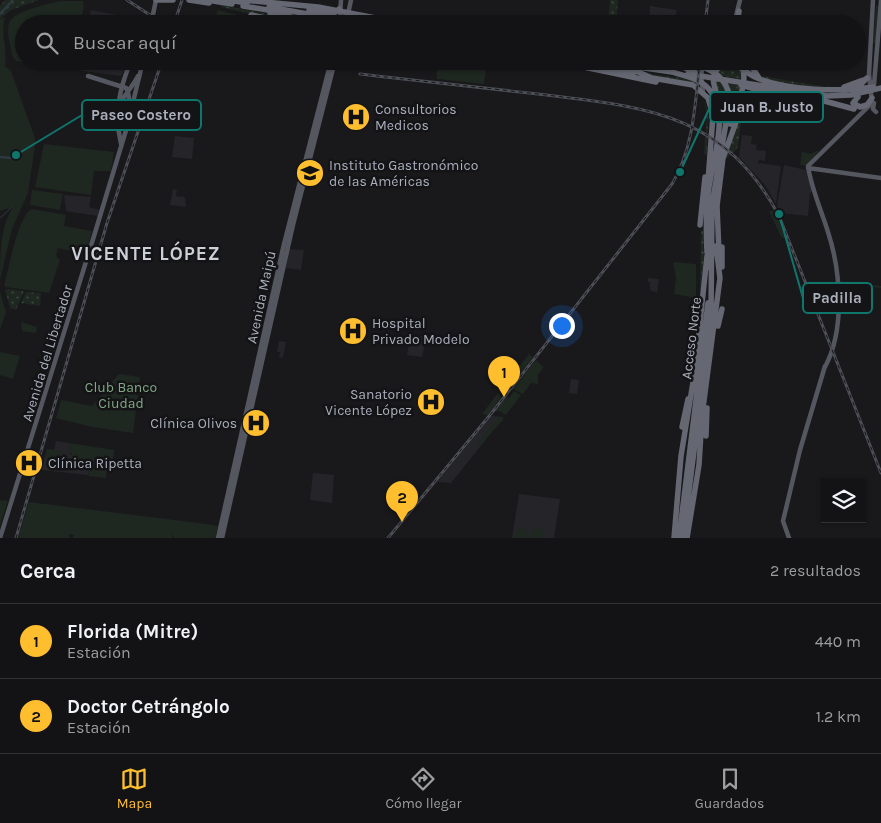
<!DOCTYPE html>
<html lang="es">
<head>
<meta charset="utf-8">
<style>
  body { margin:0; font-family:Karla,sans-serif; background:#202022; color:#f1f3f6 }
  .controls { position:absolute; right:15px; bottom:15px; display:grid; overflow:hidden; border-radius:0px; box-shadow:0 1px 4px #0004 }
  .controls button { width:45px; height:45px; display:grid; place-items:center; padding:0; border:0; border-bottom:1px solid #323234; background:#131315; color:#f1f3f6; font:25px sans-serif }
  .you { position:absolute; left:561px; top:325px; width:18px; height:18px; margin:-12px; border:4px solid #fff; border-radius:50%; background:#1a73e8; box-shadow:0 0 0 8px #1a73e833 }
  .badge { display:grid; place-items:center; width:32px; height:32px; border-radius:50%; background:#ffbe2d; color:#111; font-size:16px; font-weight:700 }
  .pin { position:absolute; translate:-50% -41px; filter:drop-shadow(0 1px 2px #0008) }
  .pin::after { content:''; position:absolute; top:26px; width:18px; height:15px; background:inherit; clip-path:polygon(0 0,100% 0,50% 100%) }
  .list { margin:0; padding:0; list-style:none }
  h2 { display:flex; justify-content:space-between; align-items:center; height:65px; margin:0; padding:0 20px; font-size:21px }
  h2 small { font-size:16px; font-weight:400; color:#9d9ea0 }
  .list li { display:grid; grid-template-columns:32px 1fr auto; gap:15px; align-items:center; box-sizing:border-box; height:75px; padding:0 20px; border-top:1px solid #323234 }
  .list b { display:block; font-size:19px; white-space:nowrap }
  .list p { margin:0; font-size:16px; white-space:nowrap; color:#9d9ea0 }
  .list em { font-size:16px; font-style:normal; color:#9d9ea0 }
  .icon { flex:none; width:28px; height:28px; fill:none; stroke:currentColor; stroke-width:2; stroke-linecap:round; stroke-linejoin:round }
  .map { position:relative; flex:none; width:881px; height:538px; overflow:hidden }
  .search { position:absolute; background:#131315; box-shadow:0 1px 4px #0004; left:15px; right:15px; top:15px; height:55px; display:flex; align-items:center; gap:12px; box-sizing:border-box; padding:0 18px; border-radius:28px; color:#9d9ea0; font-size:19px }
  .sheet { height:215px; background:#131315 }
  nav { display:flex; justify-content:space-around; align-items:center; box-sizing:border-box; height:70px; border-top:1px solid #323234; background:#131315; font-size:14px; color:#9d9ea0 }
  nav a { display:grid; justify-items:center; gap:2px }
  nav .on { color:#ffbe2d }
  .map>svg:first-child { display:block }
  .built { fill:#252529 }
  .grass { fill:url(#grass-dots) }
  .green { fill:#1e2720 }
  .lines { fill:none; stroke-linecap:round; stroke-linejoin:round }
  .stream { stroke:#2d3841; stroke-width:1 }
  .canal { stroke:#2d3841; stroke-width:2.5 }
  .major { stroke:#555760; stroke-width:4.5 }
  .highway { stroke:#656872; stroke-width:5.5 }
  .rail-casing { stroke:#4c4e56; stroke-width:3 }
  .rail { stroke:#141417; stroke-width:1; stroke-dasharray:4; stroke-linecap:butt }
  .labels { text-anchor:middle; stroke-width:5; stroke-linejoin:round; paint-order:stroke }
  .poi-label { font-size:14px; fill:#aaafbc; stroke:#141417; text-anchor:start }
  .street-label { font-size:14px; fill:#aaafbc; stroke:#141417 }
  .park-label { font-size:14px; fill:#80a884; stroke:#141417 }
  .district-label { font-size:19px; font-weight:bold; letter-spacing:1px; fill:#cccfd8; stroke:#141417 }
  .leader { fill:none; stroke:#0f766e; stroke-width:2 }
  .callout-dot { fill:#0f766e; stroke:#141417; stroke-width:2 }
  .callout { fill:#141417; stroke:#0f766e; stroke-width:2 }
  .callout-label { font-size:15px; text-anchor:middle; font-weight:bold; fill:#aaafbc }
</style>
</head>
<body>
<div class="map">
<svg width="881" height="538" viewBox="0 0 881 538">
  <defs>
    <pattern id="grass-dots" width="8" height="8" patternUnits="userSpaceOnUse" patternTransform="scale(1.25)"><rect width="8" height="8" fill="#1e2720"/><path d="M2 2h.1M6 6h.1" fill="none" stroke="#3c443e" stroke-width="1.8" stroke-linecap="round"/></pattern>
  </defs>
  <rect width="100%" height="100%" fill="#19191c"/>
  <path class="built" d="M650,6l27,4 -4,14h-24z
    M91,10l37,7v7h-41z
    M79,61h50l-8,15 -44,-6z
    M742,135l10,1 -1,8 6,1 -1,5 10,1 -1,10 -6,-1 -1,3 23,3 -5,38 -11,-19 -26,-28z
    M175,136l19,2 -2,21 -20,-2z
    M784,165l22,5 7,22 -3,1 -2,23 -27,-3 -4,-7z
    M173,189l4,1 -1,6 9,1 1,10 -16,-2z
    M64,195l27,2 -2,10 10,3 -1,6 -32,-5z
    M289,249l15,1 -3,20 -15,-2z
    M648,278l11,1 -2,14 -7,-3v-8h-2z
    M410,335l16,2 -4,20 -15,-2z
    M279,341l7,1 -3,16 -4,-1 1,-5h-3z
    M571,379l8,1 -2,14 -8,-1z
    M490,416l14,1 -53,66 -14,-1z
    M56,441l13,2 -1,9 22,12 -2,11 -47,-5 6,-21 7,1z
    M313,473l21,2 -2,28 -22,-3z
    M519,494l41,5 -6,39h-42z"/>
  <path class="grass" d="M5,0h34l-28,10 -11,9v-13z
    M610,0h8l-2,24h-8z
    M221,5l47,9 17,7 -64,-14z
    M749,61l8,4v8l4,3 66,11 20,-2c-22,3 -66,3 -86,-8 -6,-3 -9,-10 -12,-16z
    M728,65l13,5 1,9 -20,-3 -6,-4z
    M645,73l43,6 5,1v4l-29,-5z
    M715,80l8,2c10,22 1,44 -5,66l5,-36z
    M726,83l15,3 -12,33z
    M757,94l49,4 -2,4c-18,-2 -52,-14 -60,8 -5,13 -3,27 -7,39l-12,10 18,-55z
    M704,100l4,13 -1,43 -3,-3 3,-39z
    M701,230l2,1 1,24 -4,43z
    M7,289l17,2 -8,19 -4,-2 -1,2 -6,-20z
    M26,292l15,1 -1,13 -19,-3z"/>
  <path class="green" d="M62,1h21l1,5 -4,18h-56v37h47l-8,7 -47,-7 -3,-4c-2,-9 -7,-25 -4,-34 4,-12 41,-20 53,-22z
    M876,5l2,1 -2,37h-3z
    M218,10l55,14h-60z
    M5,17c-5,17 3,33 0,49l6,5 24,67v7l-7,48 -16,36 -12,51c0,-25 0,-53 13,-73l-13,4v-192z
    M437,61h50l-3,23 -47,-5z
    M44,144l70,8 -3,19h-17l-3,24 -56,-8z
    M816,151h3l-13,15 -6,-1 2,-13 9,2z
    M32,190l31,4 -3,16 -30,-5z
    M32,209l34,6 -2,11 28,5 -6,23 -28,-6 -2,8 4,4 -11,33 -43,-6 -2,-2c5,-16 14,-70 28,-76z
    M769,211h5l13,28 -6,-2z
    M673,262l23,2v34l-22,-4 2,-16z
    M839,281l26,3 4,-2 3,3 9,1v2l-9,-1 -3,2 -4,-3 -29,-4z
    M0,292l6,20 -6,18z
    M21,322l16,5 -1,6 -14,-2z
    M0,352l20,4 -7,23 -13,-4z
    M529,354l4,3 -29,37 -5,-2z
    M536,360l8,7 -6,8v9l-7,-1 -8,11 -10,-5z
    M119,374l21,3 -7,56 -41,-6 -36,-9 5,-18 31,6z
    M514,391l7,4 -15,20 -7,-4 -7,2 14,-17 3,2z
    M498,393l3,4 -13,18 -6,-1z
    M499,417l5,2 -25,27 -2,-2z
    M69,443l45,7 -1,11h-5l-2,17 -18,-2 2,-12 -24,-3 1,-3h5v-5l-5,-1z
    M47,449l14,2 -2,9 -14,-2z
    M0,500l8,1 -8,24z
    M29,502l178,22 11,2 -3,12h-41l-2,-4v4h-99l1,-3 -5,-1v3l4,1h-55z
    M517,528l12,2 -1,8h-12z
    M533,528l12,2 -2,8h-12z"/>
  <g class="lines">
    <path class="stream" d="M0,218l12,-11"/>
    <path class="canal" d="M0,14l13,-14
      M0,157l12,1"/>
    <path class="major" d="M340,17l1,-17
      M347,19l4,-19
      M151,24l5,-24
      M734,24l6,-24
      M88,76l38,12c4,6 3,12 3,19l-5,6 -5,-3 1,-7c6,-10 13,-17 18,-27
      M874,85l7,-84
      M703,93l-2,-19 4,-13
      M874,103l-1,6 3,3
      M121,144c-7,-30 -2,-55 10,-83
      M808,168l73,10
      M825,367c20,-37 16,-95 3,-135 -6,-20 -17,-44 -20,-66l64,-63 -3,-29 4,-74
      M0,538l94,-302 33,-109 16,-66
      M218,538l66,-294 47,-183
      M222,538l71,-313 42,-164
      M789,538l-6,-17 17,-71 25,-84"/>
    <path class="highway" d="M156,0h17
      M189,0l20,3
      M207,0l25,4
      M228,0l19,3
      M243,0l75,7 89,17
      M243,6l31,5
      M269,7l94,17
      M309,10l23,5 7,-6
      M270,13l24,11
      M279,13l35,11
      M251,15l33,7
      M359,21l31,3
      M311,22l12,2
      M404,22l13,2
      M434,24l12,-3
      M737,24l2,-13
      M743,24l1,-4
      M555,61l101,21
      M597,61l75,11
      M643,61l40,6 13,6
      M676,61c25,3 51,10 54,39l-18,104 -1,113 -28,221
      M730,61c10,5 17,13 27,17 31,13 83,14 116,9
      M748,61l11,17
      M578,66l8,-3 15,2
      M627,67l25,11 41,7 15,13 5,17 -5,66
      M612,71l23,1
      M669,71c11,4 23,5 33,12 33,22 9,80 6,111 -2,19 -2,39 -1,58 1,5 3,9 2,15
      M688,74l138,22 25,-1 30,-7
      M741,85l24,7 48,6 41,11
      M844,87l19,-7
      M857,88l10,-10
      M858,97l-5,6 7,4 7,-2 5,-7
      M720,103c-4,-13 -13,-27 1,-37h14
      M730,124c6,-20 21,-42 10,-63
      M700,225l5,-48
      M722,247v20
      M719,252l-2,-46 6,-48 21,-58 12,-9 15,-1
      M698,324v-20
      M718,326l4,-17
      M682,427l6,-28
      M706,436l1,-28
      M674,538l7,-82 14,-86 12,-114
      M679,538l29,-235
      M687,538l12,-73 3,-49 18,-138 -4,-32"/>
    <defs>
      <path id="rail" d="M127,0l23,15 25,9
        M174,24l8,-24
        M705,24l3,-24
        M360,74c59,7 118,13 178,20 105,13 185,17 241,122l102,257
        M16,538l91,-315 55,-162
        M388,538l102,-123 182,-231c22,-37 23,-81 28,-123"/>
    </defs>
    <use href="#rail" class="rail-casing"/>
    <use href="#rail" class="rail"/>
  </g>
  <defs>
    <symbol id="hospital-disc" viewBox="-11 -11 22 22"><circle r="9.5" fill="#ffbe2d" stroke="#141417"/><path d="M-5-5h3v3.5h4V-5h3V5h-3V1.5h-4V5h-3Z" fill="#111"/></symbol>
    <symbol id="university-disc" viewBox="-11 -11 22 22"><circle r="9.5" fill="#ffbe2d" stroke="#141417"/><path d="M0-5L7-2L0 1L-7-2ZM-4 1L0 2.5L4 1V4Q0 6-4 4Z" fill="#111"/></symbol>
  </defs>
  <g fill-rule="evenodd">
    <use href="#hospital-disc" x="340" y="101" width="32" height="32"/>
    <use href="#university-disc" x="294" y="157" width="32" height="32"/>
    <use href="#hospital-disc" x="337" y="315" width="32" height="32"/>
    <use href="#hospital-disc" x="415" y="386" width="32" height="32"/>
    <use href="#hospital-disc" x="240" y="407" width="32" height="32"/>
    <use href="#hospital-disc" x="13" y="447" width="32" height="32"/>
  </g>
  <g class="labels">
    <g class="poi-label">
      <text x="375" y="114">Consultorios<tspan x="375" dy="16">Medicos</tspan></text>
      <text x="329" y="170">Instituto Gastronómico<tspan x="329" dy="16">de las Américas</tspan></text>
      <text x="372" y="328">Hospital<tspan x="372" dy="16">Privado Modelo</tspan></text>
      <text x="412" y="399" text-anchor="end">Sanatorio<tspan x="412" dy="16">Vicente López</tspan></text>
      <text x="237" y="428" text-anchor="end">Clínica Olivos</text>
      <text x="48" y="468">Clínica Ripetta</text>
    </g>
    <g class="street-label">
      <text transform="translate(261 297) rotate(-78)" y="5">Avenida Maipú</text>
      <text transform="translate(691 338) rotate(-83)" y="5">Acceso Norte</text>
      <text transform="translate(47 353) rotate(-73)" y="5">Avenida del Libertador</text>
    </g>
    <g class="park-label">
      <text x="121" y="392">Club Banco<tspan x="121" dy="16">Ciudad</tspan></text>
    </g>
    <g class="district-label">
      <text x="146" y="260">VICENTE LÓPEZ</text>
    </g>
  </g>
  <path class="leader" d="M680 172L710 107M16 155L82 115M779 214L803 298"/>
  <g class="callout-dot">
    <circle cx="680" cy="172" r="5"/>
    <circle cx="16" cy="155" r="5"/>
    <circle cx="779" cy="214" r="5"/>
  </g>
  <g class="callout">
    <rect x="710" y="92" width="113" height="30" rx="5"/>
    <rect x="82" y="100" width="119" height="30" rx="5"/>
    <rect x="803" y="283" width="69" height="30" rx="5"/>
  </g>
  <g class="callout-label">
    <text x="767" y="112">Juan B. Justo</text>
    <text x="141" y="120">Paseo Costero</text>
    <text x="837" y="303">Padilla</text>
  </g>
</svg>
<div class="controls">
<button><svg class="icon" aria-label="layers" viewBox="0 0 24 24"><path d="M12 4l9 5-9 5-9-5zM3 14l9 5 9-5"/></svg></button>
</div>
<div class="you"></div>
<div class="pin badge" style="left:504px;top:397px">1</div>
<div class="pin badge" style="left:402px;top:522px">2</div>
<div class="search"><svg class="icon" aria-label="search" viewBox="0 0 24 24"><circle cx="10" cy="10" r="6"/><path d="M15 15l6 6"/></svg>Buscar aquí</div>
</div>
<section class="sheet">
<h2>Cerca<small>2 resultados</small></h2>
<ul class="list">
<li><span class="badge">1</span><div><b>Florida (Mitre)</b><p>Estación</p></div><em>440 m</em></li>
<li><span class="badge">2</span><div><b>Doctor Cetrángolo</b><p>Estación</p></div><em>1.2 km</em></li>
</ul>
</section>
<nav>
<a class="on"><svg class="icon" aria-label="map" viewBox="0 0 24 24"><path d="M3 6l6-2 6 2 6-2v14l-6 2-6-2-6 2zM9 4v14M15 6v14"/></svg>Mapa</a>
<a><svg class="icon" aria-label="directions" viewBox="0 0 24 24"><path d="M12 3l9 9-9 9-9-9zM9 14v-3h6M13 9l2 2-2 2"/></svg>Cómo llegar</a>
<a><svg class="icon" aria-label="saved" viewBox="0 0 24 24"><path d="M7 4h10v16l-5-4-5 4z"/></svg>Guardados</a>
</nav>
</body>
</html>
